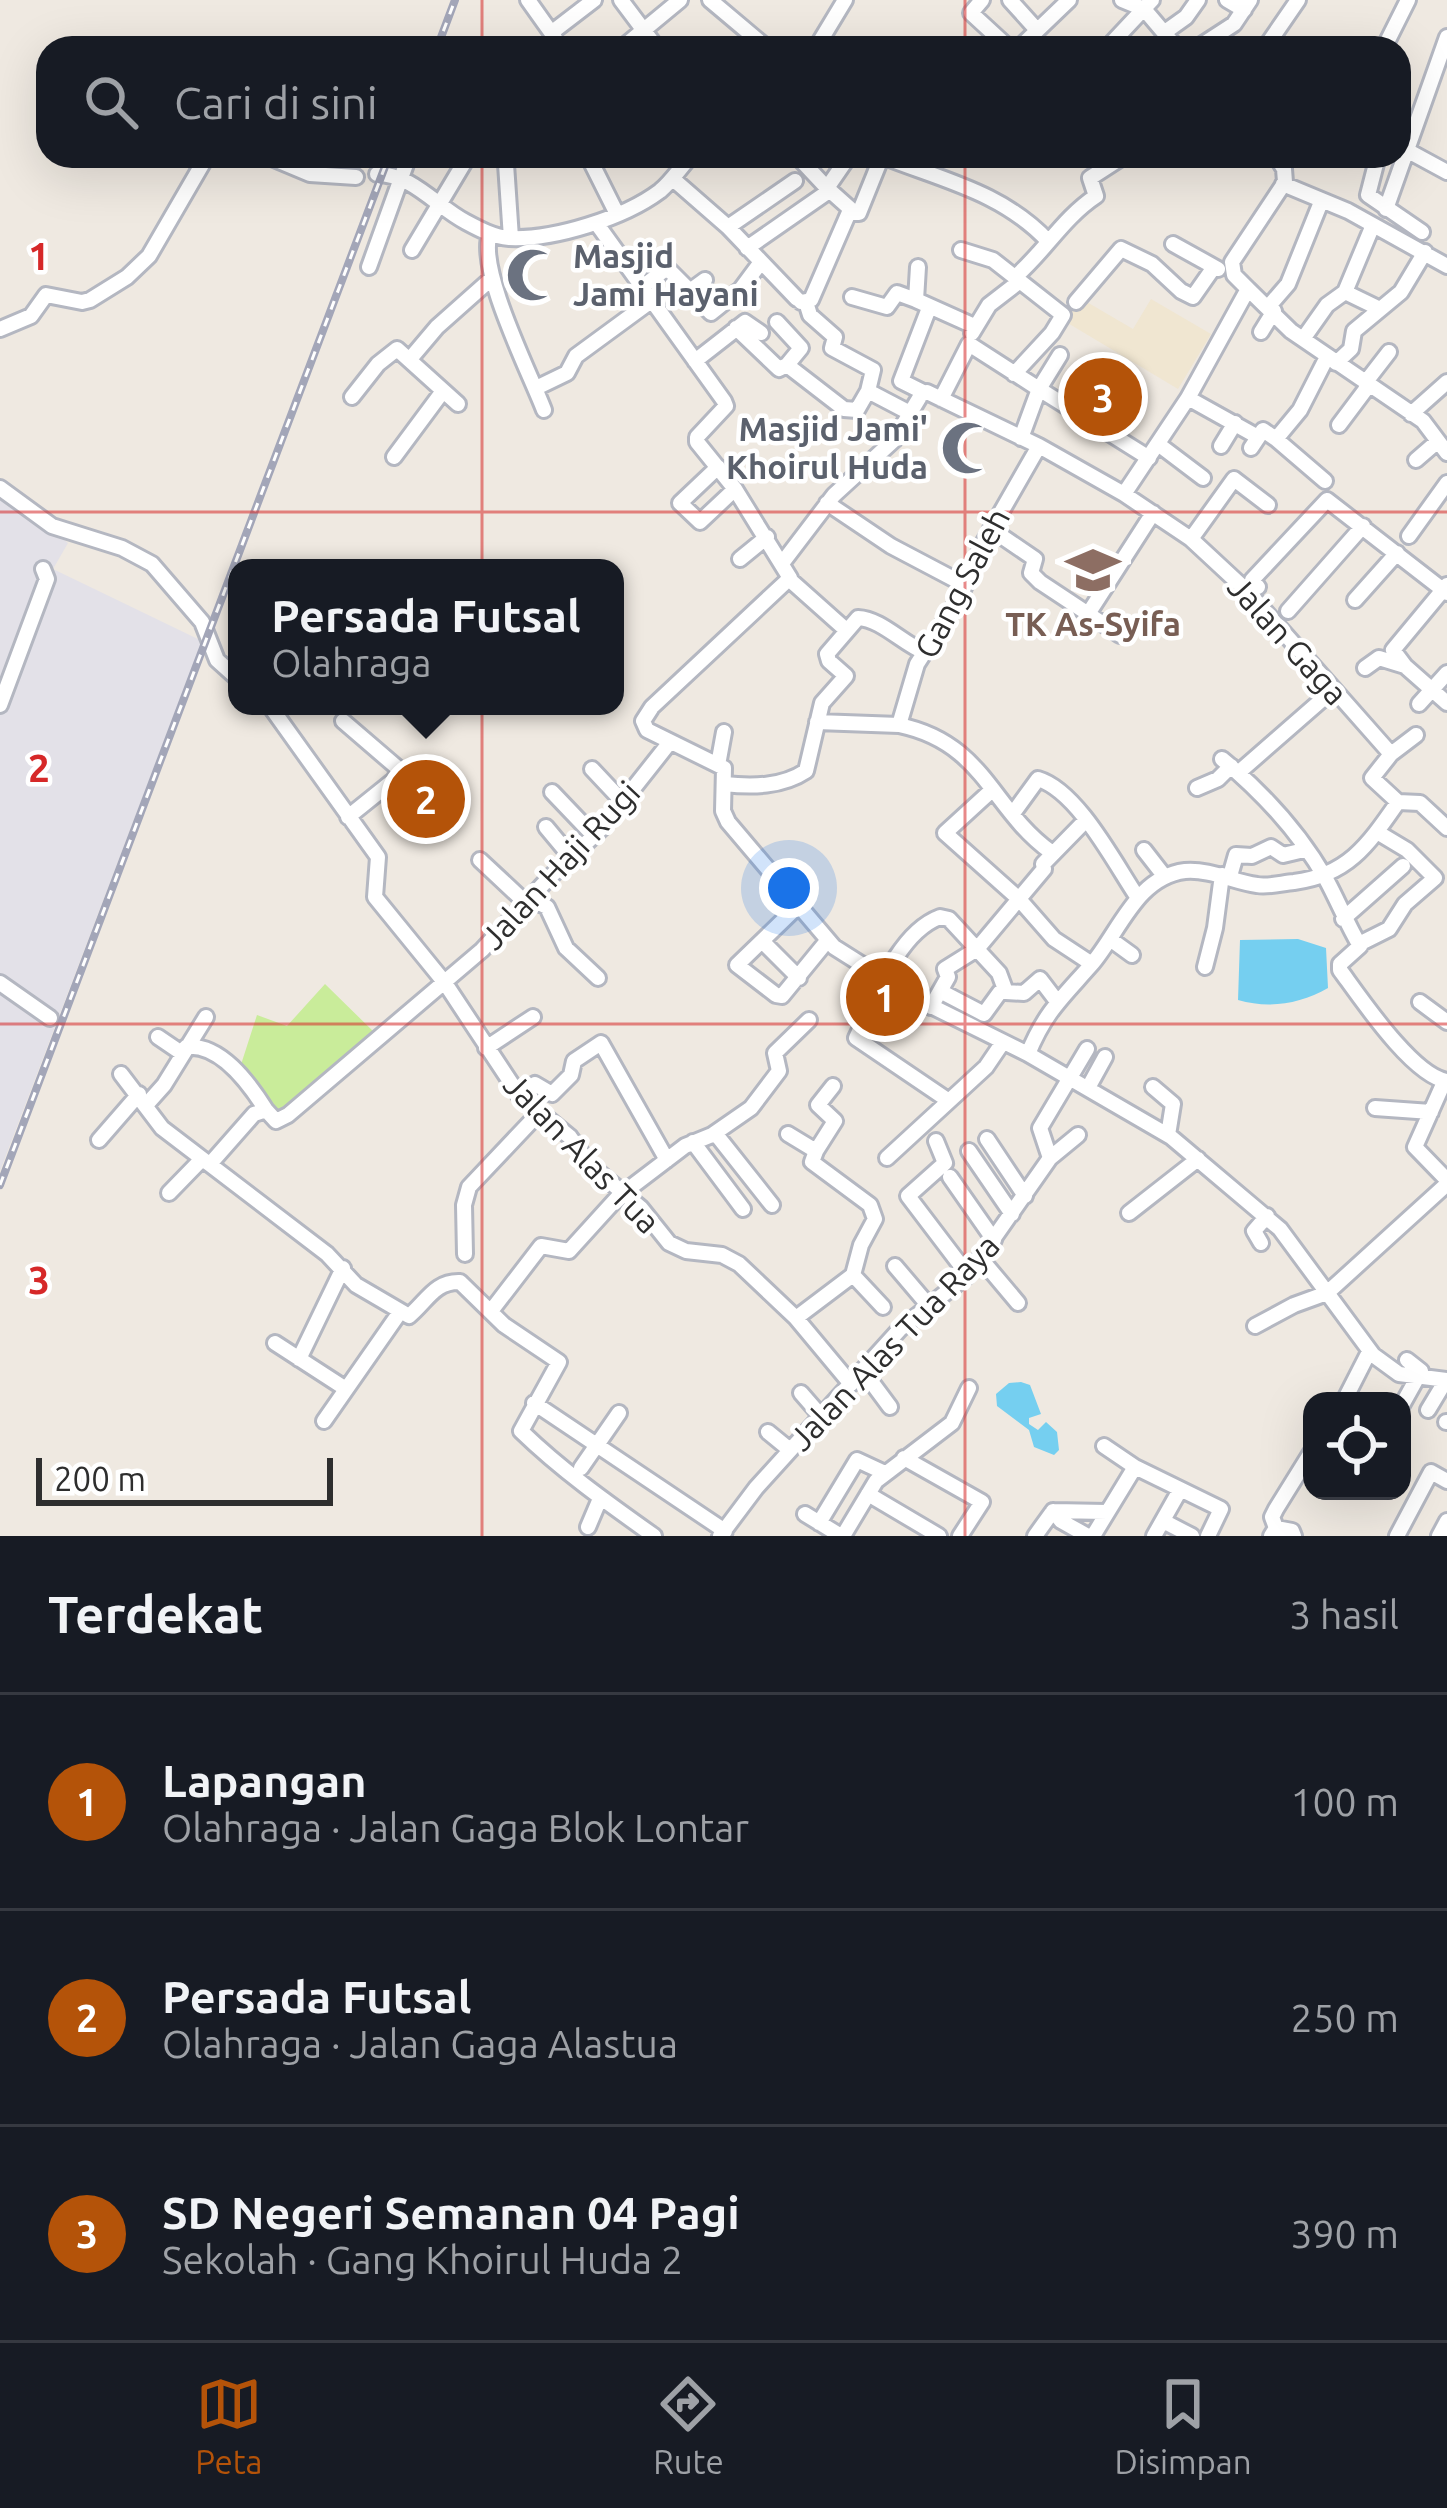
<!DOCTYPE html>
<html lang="id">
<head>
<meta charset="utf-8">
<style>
  body { margin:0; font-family:Ubuntu,sans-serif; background:#20242c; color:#f1f3f6 }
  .controls { position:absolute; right:36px; bottom:36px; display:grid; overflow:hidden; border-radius:24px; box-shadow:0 12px 48px #0002 }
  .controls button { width:108px; height:108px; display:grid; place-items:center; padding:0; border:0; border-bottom:3px solid #363941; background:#171b24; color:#f1f3f6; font:60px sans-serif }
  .scale { position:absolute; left:36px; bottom:30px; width:297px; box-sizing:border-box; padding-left:12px; border:6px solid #2e2e2e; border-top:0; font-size:33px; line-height:42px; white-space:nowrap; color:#2e2e2e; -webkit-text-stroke:9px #fff; paint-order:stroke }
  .you { position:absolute; left:789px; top:888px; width:42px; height:42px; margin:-30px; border:9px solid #fff; border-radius:50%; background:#1a73e8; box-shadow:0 0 0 18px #1a73e833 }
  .badge { display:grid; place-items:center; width:78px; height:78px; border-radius:50%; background:#b45309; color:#fff; font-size:39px; font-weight:700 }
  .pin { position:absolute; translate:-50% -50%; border:6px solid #fff; box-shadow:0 3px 12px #0006 }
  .popup { position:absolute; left:228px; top:559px; width:396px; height:156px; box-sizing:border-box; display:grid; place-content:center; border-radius:24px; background:#171b24; filter:drop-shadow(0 3px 9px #0005); font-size:39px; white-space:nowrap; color:#9ea1a6 }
  .popup b { font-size:45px; color:#f1f3f6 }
  .popup::after { content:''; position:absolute; left:50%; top:100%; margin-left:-24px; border:24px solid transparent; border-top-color:#171b24 }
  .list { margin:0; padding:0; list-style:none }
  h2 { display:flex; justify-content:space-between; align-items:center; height:156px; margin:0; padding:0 48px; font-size:51px }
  h2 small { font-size:39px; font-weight:400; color:#9ea1a6 }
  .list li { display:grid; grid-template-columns:78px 1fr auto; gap:36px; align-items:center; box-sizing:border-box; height:216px; padding:0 48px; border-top:3px solid #363941 }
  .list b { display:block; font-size:45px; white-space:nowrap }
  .list p { margin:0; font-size:39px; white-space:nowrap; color:#9ea1a6 }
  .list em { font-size:39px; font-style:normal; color:#9ea1a6 }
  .icon { flex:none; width:66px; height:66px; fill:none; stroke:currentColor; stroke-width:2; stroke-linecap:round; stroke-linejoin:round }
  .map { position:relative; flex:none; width:1447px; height:1536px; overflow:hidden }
  .search { position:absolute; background:#171b24; box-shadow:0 12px 48px #0002; left:36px; right:36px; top:36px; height:132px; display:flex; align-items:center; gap:30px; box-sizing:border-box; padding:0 42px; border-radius:36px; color:#9ea1a6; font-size:45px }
  .sheet { height:804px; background:#171b24 }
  nav { display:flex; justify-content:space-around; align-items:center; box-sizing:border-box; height:168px; border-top:3px solid #363941; background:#171b24; font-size:33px; color:#9ea1a6 }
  nav a { display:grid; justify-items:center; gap:6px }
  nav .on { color:#b45309 }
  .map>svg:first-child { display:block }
  .industrial { fill:#e3e1e8 }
  .education { fill:#f0e6d1 }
  .pitch { fill:#c9ec9a }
  .water { fill:#75cff0 }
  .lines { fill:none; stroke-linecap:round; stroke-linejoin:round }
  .minor-casing { stroke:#b4b7c1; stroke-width:20 }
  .minor { stroke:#fff; stroke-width:14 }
  .rail-casing { stroke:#a3a6b8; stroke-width:8 }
  .rail { stroke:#fff; stroke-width:3; stroke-dasharray:9; stroke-linecap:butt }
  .grid { fill:none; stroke:#d62828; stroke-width:3; stroke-opacity:0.55 }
  .labels { text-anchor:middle; stroke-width:9; stroke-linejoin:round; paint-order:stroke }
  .worship-label { font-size:33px; font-weight:bold; fill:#5b616d; stroke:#fff; text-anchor:start }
  .street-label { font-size:33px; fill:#2e2e2e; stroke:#fff }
  .education-label { font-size:33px; font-weight:bold; fill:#785e54; stroke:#fff }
  .grid-label { font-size:39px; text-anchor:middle; font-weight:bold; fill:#d62828; stroke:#fff; stroke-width:9; stroke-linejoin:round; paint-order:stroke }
</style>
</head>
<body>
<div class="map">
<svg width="1447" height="1536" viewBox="0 0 1447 1536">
  <rect width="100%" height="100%" fill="#efe9e1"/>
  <path class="industrial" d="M0,490l68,53 -15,26 149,72 -202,530z"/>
  <path class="education" d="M1080,298l53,31 18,-30 60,35 -33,55 -112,-67z"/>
  <path class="pitch" d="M421,765l39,32 -28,35 -39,-32z
    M325,984l51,50 -94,76 -10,2 -36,-32 21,-65 30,11z"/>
  <path class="water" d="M1298,939l28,9 2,40c-28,16 -59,21 -90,12l2,-60z
    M1021,1382l9,3 11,29 -12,4v6l9,6 8,-8 11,10 2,18 -5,5 -20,-8 -5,-17 -32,-24 -1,-12 13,-11z"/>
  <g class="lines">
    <defs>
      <path id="minor" d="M528,0l27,38 -7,10
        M621,0l36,48
        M710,0l57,48
        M982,0l-11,13 38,35
        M1010,0l27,30
        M1122,0l22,9 33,39
        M1227,0l17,10
        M1165,32l21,-15 12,-17
        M551,33l43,-33
        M622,48l58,-48
        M816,48l29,-48
        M1019,48l50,-48
        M1107,48l45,-48
        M1197,48l37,-24 16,-24
        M1265,48l33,-48
        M1384,48l24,-48
        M1399,146l48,26
        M267,156l43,18 46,3
        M588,156l29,58
        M797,156l30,32
        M849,156l-22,32 28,25h4l23,-57
        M882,156c60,24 120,36 166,85
        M1378,156l-10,39 54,37
        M506,164l5,74
        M377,174c35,0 60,33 89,48 13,7 28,15 43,16 45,2 115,-20 151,-47 12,-10 20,-23 31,-35
        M673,179l55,48 69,72
        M1283,184l65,27 99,55
        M1386,209l61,-172
        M597,224l127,177 2,5 -29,31v5l38,47 55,89 -138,129 -9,14 4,9 77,38 -1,43 5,11 106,125 79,50 115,57 143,83 109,92 93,126 26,19 48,6
        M728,227l67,-46
        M490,234c-13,35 40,139 54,176
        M1173,244l45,25
        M747,248l82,-57
        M412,250l55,-92
        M961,250l32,10 70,55 -11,18 -38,41
        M369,267l40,-111
        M918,267l-2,33 58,26
        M1015,277c30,-26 48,-59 81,-81l-6,-18 34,-22
        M641,288l26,-20 23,23 15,-11
        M1248,289l43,42 132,90 24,32
        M690,291l21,22 30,-24 20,-27
        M1345,292l35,17
        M852,297l35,10 10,-14 19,7
        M801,302l10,-2 39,-90
        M806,302l4,13 25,22 -3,11 41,22 -5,21
        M1076,302l45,-53 31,15 29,27 12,6 21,-30
        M1269,306l19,-22 33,-82
        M777,322l24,26 -14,17 57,44 13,1 11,-19 42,22
        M736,328l43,41 8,-4
        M0,329l31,-13 15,-21 36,7 8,-2 37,-23 22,-21 58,-100
        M1261,332l13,-21
        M972,333l17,-28 31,-24
        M1303,339l24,-34 18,-13 28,-67
        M1060,355l-21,34 110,69
        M410,359l27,-32 54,-48
        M695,361l50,-39 16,11
        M1336,363l15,-14 3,-18 47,-39 24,-40
        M1365,383l24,-31
        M536,388l31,-15 9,-17 75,-55
        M923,392l-22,-11 28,-73
        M352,397l26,-33 19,-15 61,55
        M1188,398l70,39
        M941,399l28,-55 70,45 -18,49
        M1411,414l36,-32
        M1339,425l30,-40
        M1276,439l49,42
        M1158,444l45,34
        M1221,446l14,-23
        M1251,448l12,-18 13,9 24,-29 27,-53
        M394,457l49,-66
        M1416,460l22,-19
        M718,467l-38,36 20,19 35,-33
        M0,488l52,38 70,22 30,16 50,58 15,38 20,18
        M1124,494l64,-96 60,-109 -14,-14 -2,-13 53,-80 -1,-13 -8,-13
        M827,503l64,43 74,39
        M991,529l44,30 -4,14 9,9 80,53
        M1409,536l38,-53
        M1191,539l43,-60 34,26
        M740,559l27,-22
        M783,562l51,-67 60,-55 27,-45 6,-3 112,54 85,48 67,45 56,52 144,163 -19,24 26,24
        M790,580l55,49
        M1447,585l-54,65 12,16 42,37
        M1258,587l-6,-7 75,-80 120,93
        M1355,600l42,-47
        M1288,611l75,-85
        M1088,614l65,-101
        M1365,668l14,-10 26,8
        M1419,704l28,-31
        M0,705l47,-126 -4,-10
        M270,706l108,151 -3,40 70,86 74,112 51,42 21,29 50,42 28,35 17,8 36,4 17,9 57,54 55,66
        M343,721l57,49 -6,10 -46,37
        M817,722l82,3 18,-61 42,-65 25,-57 55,-96
        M899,725c86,18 92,84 152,127
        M1391,754l25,-19
        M1222,759c41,34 77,73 104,120 12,22 21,45 34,67l-20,18v6c22,30 73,106 107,111
        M718,765l6,-33
        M592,769l31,33
        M1238,773l95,-83
        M724,784c28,3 58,3 82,-13l16,-68 24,-27 -17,-15 -2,-7 31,-36c23,1 44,25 66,34
        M1197,788l21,-9 13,-13
        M992,790l-47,43 74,66 35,40 38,25
        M552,792l42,44
        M1398,802l22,1 27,25
        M1014,812l24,-33c40,12 77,85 100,119
        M546,827l25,30
        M1144,850l21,27
        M480,860l46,43
        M1230,876l6,-21 16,1 19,-9 12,8 21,-5
        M530,899l17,8 19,41 32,30
        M799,905l-62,60 39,30 6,1 45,-55
        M1343,919l60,-53
        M1110,939l22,16
        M762,941l37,37
        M1359,944l30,-15 16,-25 30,-26 -28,-28 -30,-18
        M1205,967l10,-39 7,-53
        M0,983l50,35
        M940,991l44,23 16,-22h6
        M1420,1002l27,20
        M931,1007l17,-30 -3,-8 32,-20 67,-80 -1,-5 43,-44
        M158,1037l25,17
        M186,1047c34,-4 63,36 80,63
        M486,1048l47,-31
        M1028,1054c17,-42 34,-56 63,-89 28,-32 45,-88 94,-94 26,-2 48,11 72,14 12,2 25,-2 37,-3 54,-7 74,-37 104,-80
        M121,1074l41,54 165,126 29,31 53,31c18,-15 26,-35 51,-34l44,43 55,37 -38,69c40,39 88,73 133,105
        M1444,1082l-29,65 32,33
        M1153,1087l20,17 -5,31
        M1088,1088l17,-31
        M519,1095l16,-11 17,10 19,-19 3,-14 27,-18 66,117
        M949,1101l-93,-63c19,-39 41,-105 84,-121l9,2 50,54 7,19 18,1 16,-14 16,21
        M147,1104l17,-19 42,-68
        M1375,1108l56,4
        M715,1133l57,72
        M788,1134l28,17 19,-30 -17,-16 15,-19
        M987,1139l38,57
        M99,1140l40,-46
        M936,1141l9,22 -37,33 60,79
        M693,1142l50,67
        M969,1151l43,63
        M887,1158l99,-91 17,-25
        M1050,1158l28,-23
        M210,1164l44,-50 12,-4 10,11 12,-6 194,-165 66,-71 54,-51 68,-86
        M950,1177l44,63
        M169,1193l33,-34
        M1129,1213l69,-54
        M1261,1243l-7,-12 13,-15
        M465,1254l-1,-49 5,-18 70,-74
        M981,1259l37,44
        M895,1266l34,40
        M853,1275l30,32
        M491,1311l50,-65 28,5 49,-54 67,-51 27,-11 39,-27 28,-37 -4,-18 34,-33
        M796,1318l57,-43 8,-30 14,-26 -5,-14 -58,-43 4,-11
        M1255,1326l39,-21 33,-12 120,-109
        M275,1343l71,46
        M299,1359l44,-91
        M864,1372l26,35
        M801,1393l20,23
        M1344,1401l25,-49
        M534,1403l191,128
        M1402,1405l19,-34 -14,-11
        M1428,1410l18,-30
        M324,1421l76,-109
        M1446,1422h1
        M768,1432l22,18
        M1104,1446l31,21 86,42 -13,27
        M904,1458l78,44 -22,34
        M581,1468l38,-55
        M868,1494l71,42
        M1053,1511l8,10 27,15
        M805,1514l36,22
        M1163,1521l29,15
        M819,1523l38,-63 28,13
        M588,1527l11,-26
        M1276,1528l16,3 2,5
        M720,1536l36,-48 144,-159 68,-54 82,-117 -10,-30 47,-79
        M843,1536l33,-55 76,-58 17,-35
        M1035,1536l18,-25 54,1
        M1093,1536l42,-69
        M1154,1536l26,-46
        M1271,1536l5,-8 -4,-11 4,-8 36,-58
        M1397,1536l34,-64 16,9
        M1439,1536l8,-15"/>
    </defs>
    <use href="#minor" class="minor-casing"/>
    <use href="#minor" class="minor"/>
    <defs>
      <path id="rail" d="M437,48l18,-48
        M0,1185l389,-1029"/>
    </defs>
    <use href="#rail" class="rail-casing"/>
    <use href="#rail" class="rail"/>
  </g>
  <path class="grid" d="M482,0v48M965,0v48M482,156v1380M965,156v1380M0,512h1447M0,1024h1447"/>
  <defs>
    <symbol id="mosque-bare" viewBox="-9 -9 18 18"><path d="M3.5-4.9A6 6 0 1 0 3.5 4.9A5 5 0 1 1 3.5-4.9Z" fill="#6b7280" stroke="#fff" stroke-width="2.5" paint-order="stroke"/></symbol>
    <symbol id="school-bare" viewBox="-9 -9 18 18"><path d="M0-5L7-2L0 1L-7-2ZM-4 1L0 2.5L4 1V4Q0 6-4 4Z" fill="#8d6e63" stroke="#fff" stroke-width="2.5" paint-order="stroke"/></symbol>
  </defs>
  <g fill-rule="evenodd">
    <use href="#mosque-bare" x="495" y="237" width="76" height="76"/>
    <use href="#mosque-bare" x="930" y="410" width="76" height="76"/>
    <use href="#school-bare" x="1055" y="532" width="76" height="76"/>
  </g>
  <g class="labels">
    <g class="worship-label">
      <text x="573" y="268">Masjid<tspan x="573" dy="38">Jami Hayani</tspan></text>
      <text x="928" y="441" text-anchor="end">Masjid Jami'<tspan x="928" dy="38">Khoirul Huda</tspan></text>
    </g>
    <g class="street-label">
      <text transform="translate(962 583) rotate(-62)" y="12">Gang Saleh</text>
      <text transform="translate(1288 640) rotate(48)" y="12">Jalan Gaga</text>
      <text transform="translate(560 865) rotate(-47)" y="12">Jalan Haji Rugi</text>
      <text transform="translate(582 1153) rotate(46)" y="12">Jalan Alas Tua</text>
      <text transform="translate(894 1342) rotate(-46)" y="12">Jalan Alas Tua Raya</text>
    </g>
    <g class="education-label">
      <text x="1093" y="636">TK As-Syifa</text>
    </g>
  </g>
  <g class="grid-label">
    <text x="39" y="270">1</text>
    <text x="39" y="782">2</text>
    <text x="39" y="1294">3</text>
  </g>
</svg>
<div class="controls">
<button><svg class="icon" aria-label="locate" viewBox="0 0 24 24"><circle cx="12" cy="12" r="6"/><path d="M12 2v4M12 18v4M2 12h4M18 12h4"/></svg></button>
</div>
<div class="scale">200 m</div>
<div class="you"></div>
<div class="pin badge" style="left:885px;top:997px">1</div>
<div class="pin badge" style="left:426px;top:799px">2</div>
<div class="popup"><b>Persada Futsal</b>Olahraga</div>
<div class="pin badge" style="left:1103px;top:397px">3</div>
<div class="search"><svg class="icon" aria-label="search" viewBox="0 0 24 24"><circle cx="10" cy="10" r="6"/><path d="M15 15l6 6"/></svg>Cari di sini</div>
</div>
<section class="sheet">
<h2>Terdekat<small>3 hasil</small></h2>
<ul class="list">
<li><span class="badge">1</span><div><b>Lapangan</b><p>Olahraga · Jalan Gaga Blok Lontar</p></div><em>100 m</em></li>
<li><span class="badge">2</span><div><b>Persada Futsal</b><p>Olahraga · Jalan Gaga Alastua</p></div><em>250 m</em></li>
<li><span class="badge">3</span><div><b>SD Negeri Semanan 04 Pagi</b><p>Sekolah · Gang Khoirul Huda 2</p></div><em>390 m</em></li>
</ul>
</section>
<nav>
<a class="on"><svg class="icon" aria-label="map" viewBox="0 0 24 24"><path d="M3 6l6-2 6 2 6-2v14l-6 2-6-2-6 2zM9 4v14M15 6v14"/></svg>Peta</a>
<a><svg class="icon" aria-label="directions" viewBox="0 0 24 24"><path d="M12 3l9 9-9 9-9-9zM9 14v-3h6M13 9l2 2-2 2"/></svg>Rute</a>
<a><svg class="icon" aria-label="saved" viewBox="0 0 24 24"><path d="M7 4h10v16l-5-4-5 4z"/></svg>Disimpan</a>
</nav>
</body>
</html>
